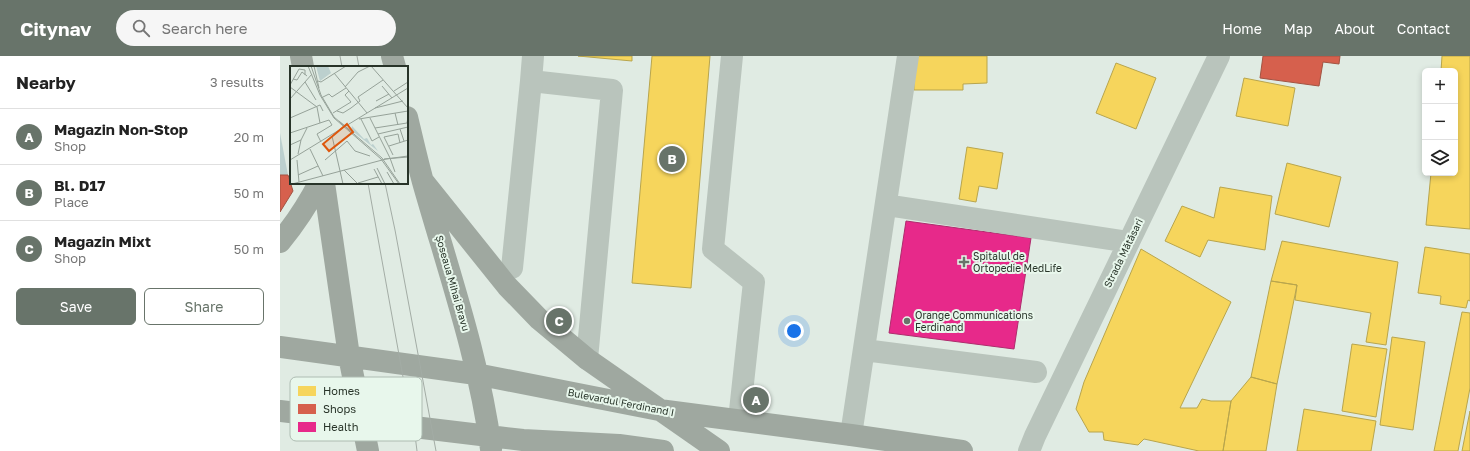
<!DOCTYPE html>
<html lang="en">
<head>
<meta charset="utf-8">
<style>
  body { margin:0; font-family:"Golos Text",sans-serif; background:#f6f6f6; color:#222 }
  .controls { position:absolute; right:12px; top:12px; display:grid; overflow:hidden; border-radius:6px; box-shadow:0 2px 6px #0003 }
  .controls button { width:36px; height:36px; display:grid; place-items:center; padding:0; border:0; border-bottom:1px solid #e0e0e0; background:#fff; color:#222; font:20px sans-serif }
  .you { position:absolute; left:514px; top:275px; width:14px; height:14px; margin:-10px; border:3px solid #fff; border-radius:50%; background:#1a73e8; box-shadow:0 0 0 6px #1a73e833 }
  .badge { display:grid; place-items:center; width:26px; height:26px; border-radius:50%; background:#68746a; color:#fff; font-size:13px; font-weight:700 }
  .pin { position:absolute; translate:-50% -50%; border:2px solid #fff; box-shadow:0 1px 4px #0006 }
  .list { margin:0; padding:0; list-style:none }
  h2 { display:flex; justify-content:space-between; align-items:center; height:52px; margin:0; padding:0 16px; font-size:17px }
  h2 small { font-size:13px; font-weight:400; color:#767676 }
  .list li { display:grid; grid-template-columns:26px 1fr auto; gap:12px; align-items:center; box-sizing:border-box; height:56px; padding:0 16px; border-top:1px solid #e0e0e0 }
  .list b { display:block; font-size:15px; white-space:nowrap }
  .list p { margin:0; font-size:13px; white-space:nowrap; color:#767676 }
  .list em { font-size:13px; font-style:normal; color:#767676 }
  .actions { display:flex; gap:8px; padding:12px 16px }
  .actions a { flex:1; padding:9px 0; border:1px solid #68746a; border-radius:6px; text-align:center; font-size:14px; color:#68746a }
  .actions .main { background:#68746a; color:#fff }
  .icon { flex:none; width:22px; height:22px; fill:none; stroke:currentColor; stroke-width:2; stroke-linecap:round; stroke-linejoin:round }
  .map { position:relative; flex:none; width:1190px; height:395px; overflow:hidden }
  header { display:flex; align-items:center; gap:24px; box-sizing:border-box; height:56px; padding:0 20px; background:#68746a; color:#fff }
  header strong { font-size:19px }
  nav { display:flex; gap:22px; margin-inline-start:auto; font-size:14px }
  .search { width:280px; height:36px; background:#f6f6f6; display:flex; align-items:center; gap:10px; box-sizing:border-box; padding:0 14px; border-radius:22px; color:#767676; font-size:15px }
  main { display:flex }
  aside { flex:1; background:#fff }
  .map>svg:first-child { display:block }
  .green { fill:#bcd0ce }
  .homes { fill:#f6d55c; stroke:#b8a54d }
  .shops { fill:#d6604d; stroke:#a25342 }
  .health { fill:#e7298a; stroke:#ae2c6d }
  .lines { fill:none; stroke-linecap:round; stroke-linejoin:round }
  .minor { stroke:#b9c4bc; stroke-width:22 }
  .major { stroke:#9fa8a0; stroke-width:22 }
  .tram { stroke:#a3aca5; stroke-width:1 }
  .poi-dot { fill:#68746a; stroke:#e8f7ec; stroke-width:1.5 }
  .labels { text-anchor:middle; stroke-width:4; stroke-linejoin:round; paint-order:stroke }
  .street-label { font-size:10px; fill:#283429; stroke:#e8f7ec }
  .poi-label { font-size:10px; fill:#283429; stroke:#e8f7ec; text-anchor:start }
  .inset-road { fill:none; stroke:#96a299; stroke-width:1 }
  .view { fill:#de570d; fill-opacity:0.15; stroke:#de570d; stroke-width:2 }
  .inset-edge { fill:none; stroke:#283429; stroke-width:2 }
  .key { fill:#e8f7ec; stroke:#aebcb2; stroke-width:1 }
  .key-label { font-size:11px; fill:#283429 }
</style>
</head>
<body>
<header>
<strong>Citynav</strong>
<div class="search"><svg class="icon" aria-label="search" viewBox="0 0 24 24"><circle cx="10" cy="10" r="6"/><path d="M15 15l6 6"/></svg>Search here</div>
<nav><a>Home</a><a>Map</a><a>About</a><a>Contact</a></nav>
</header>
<main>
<aside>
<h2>Nearby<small>3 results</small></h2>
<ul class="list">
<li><span class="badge">A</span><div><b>Magazin Non-Stop</b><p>Shop</p></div><em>20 m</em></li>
<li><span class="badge">B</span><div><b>Bl. D17</b><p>Place</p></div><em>50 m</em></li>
<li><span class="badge">C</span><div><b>Magazin Mixt</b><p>Shop</p></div><em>50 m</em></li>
</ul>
<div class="actions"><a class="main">Save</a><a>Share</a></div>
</aside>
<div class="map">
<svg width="1190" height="395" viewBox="0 0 1190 395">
  <rect width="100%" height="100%" fill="#e0ebe3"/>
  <path class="green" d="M0,77l8,42h-8z"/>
  <path class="homes" d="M298,0h54v5z
    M372,0h58l-19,232 -59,-5z
    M634,0h73v27l-24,1v6h-49z
    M1162,0h28v173l-44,-4 5,-52h24v-102h-14z
    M836,7l40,15 -20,51 -40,-16z
    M964,22l51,10 -7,38 -52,-10z
    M687,91l36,6 -6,36 -18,-3 -3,16 -17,-3z
    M1007,107l54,14 -12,50 -54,-13z
    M940,131l52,9 -7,54 -57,-10 -8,17 -35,-16 17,-35 32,12z
    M1002,185l116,21 -12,83 -20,-3 5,-29 -76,-13 2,-15 -26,-4z
    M1145,191l45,7v47l-2,-1 -2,8 -26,-4 1,-8 -23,-3z
    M861,193l90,53 -51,106h17l5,-9 9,2h20l-8,50h-24l-55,-12 -6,6 -34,-5 -1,-8h-14l-13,-23 8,-27z
    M991,225l26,4 -20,99 -26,-7z
    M1182,256l8,1v75l-12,63h-24z
    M1112,281l33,5 -12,88 -33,-5z
    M1072,288l35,5 -11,68 -34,-6z
    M971,321l26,7 -11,67h-43l8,-50z
    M1024,353l72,12 -5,30h-74z
    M1190,355v40h-8z"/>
  <path class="shops" d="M983,0h77l-1,8 -16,-2 -4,24 -59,-8z
    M0,119h8l5,16 -13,21z"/>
  <path class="health" d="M626,165l125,17 -17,111 -125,-16z"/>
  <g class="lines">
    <path class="minor" d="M253,0l-2,25 81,9 -25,269
      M452,0l-19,193 41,33 -15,138
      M606,149l243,37
      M232,212l19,-187
      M584,294l172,22
      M571,379l57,-379
      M749,395l6,-15 184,-380"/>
    <path class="major" d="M21,0l2,11
      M112,0l3,11
      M127,61c5,21 10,43 16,65 25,88 56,176 68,267
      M143,125l84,105 32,33 48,40 132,92
      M44,127l25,173 19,95
      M0,186c15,-18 28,-38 39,-59
      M0,291l196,27 183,36 192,25 111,16
      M0,355l209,25 34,4 96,5 44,6"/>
    <path class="tram" d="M60,0l2,11
      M77,0l2,11
      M88,127l37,205 9,39 3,24
      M105,127l10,47 41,221"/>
  </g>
  <g class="poi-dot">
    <path d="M682 200h4v4h4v4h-4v4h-4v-4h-4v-4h4z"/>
    <circle cx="627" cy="265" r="4"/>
  </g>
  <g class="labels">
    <g class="street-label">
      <text transform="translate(843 197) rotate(-64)" y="4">Strada Mătăsari</text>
      <text transform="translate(173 227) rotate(74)" y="4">Șoseaua Mihai Bravu</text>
      <text transform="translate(341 346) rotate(11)" y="4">Bulevardul Ferdinand I</text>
    </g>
    <g class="poi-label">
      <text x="693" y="204">Spitalul de<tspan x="693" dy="12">Ortopedie MedLife</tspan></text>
      <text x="635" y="263">Orange Communications<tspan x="635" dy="12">Ferdinand</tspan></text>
    </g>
  </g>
  <g transform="translate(10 10)">
    <rect width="118" height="118" fill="#e0ebe3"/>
    <path d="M26,0h12l3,7 -11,8zM62,60l12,13 3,-1 4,7 2,-1 5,7 -27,-21z" fill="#bcd0ce"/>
    <path class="inset-road" d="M18,0l12,29 14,23 47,41 18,25M21,0l10,29 13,22 48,41 18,26M24,0l5,22M81,0l37,42M44,7l33,40M3,13l4,1 5,-8 5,4M28,15l3,1 25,-16M15,16l11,18M0,19l9,-16 6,1v5M92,20l10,12M0,21l27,20M55,21l13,-15 12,-6M104,25l14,-9M33,31l6,-3 3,3 14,-9M0,33l22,-25M86,35l13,-7M27,41l3,16M85,42l28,-7M47,45l6,2 8,-5 9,-7 -2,-4 25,-17M43,47l18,-11 -6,-7 4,-4M105,47l3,12M0,52l30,-13 3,6M80,52l20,40M69,53l49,-8M71,53l11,22 7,-4M49,55l13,11M85,62l32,-5 1,-6M110,63l4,12M0,67l39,-13 3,5 -15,9 4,8M88,68l30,-7M42,70l11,48M0,79l11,-5 6,-12M99,80l19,-6M20,83l13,27M8,88l3,-14M103,89l-9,-18 14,-3 2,9M100,92l5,14M94,93l24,-2M0,94l118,-72M7,94l2,22M35,94l22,-19 8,10 15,5M87,102l8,16M84,103l8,15M54,104l14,14M97,106l7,12M8,109l20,-9M68,117l20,-6M2,118l94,-25 22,-3"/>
    <path class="view" d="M57,58l6,8 -24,19 -6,-7z"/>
    <rect width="118" height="118" class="inset-edge"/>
  </g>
  <rect x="10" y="321" width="132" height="64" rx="6" class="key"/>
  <rect x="18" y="330" width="18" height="10" fill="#f6d55c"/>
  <rect x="18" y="348" width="18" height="10" fill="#d6604d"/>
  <rect x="18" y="366" width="18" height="10" fill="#e7298a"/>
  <g class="key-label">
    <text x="43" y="339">Homes</text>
    <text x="43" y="357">Shops</text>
    <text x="43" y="375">Health</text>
  </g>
</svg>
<div class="controls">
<button>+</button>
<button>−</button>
<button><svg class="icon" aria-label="layers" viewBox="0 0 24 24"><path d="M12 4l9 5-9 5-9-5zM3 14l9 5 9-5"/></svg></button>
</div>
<div class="you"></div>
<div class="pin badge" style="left:476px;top:344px">A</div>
<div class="pin badge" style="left:392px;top:103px">B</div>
<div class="pin badge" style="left:279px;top:265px">C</div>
</div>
</main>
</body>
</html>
